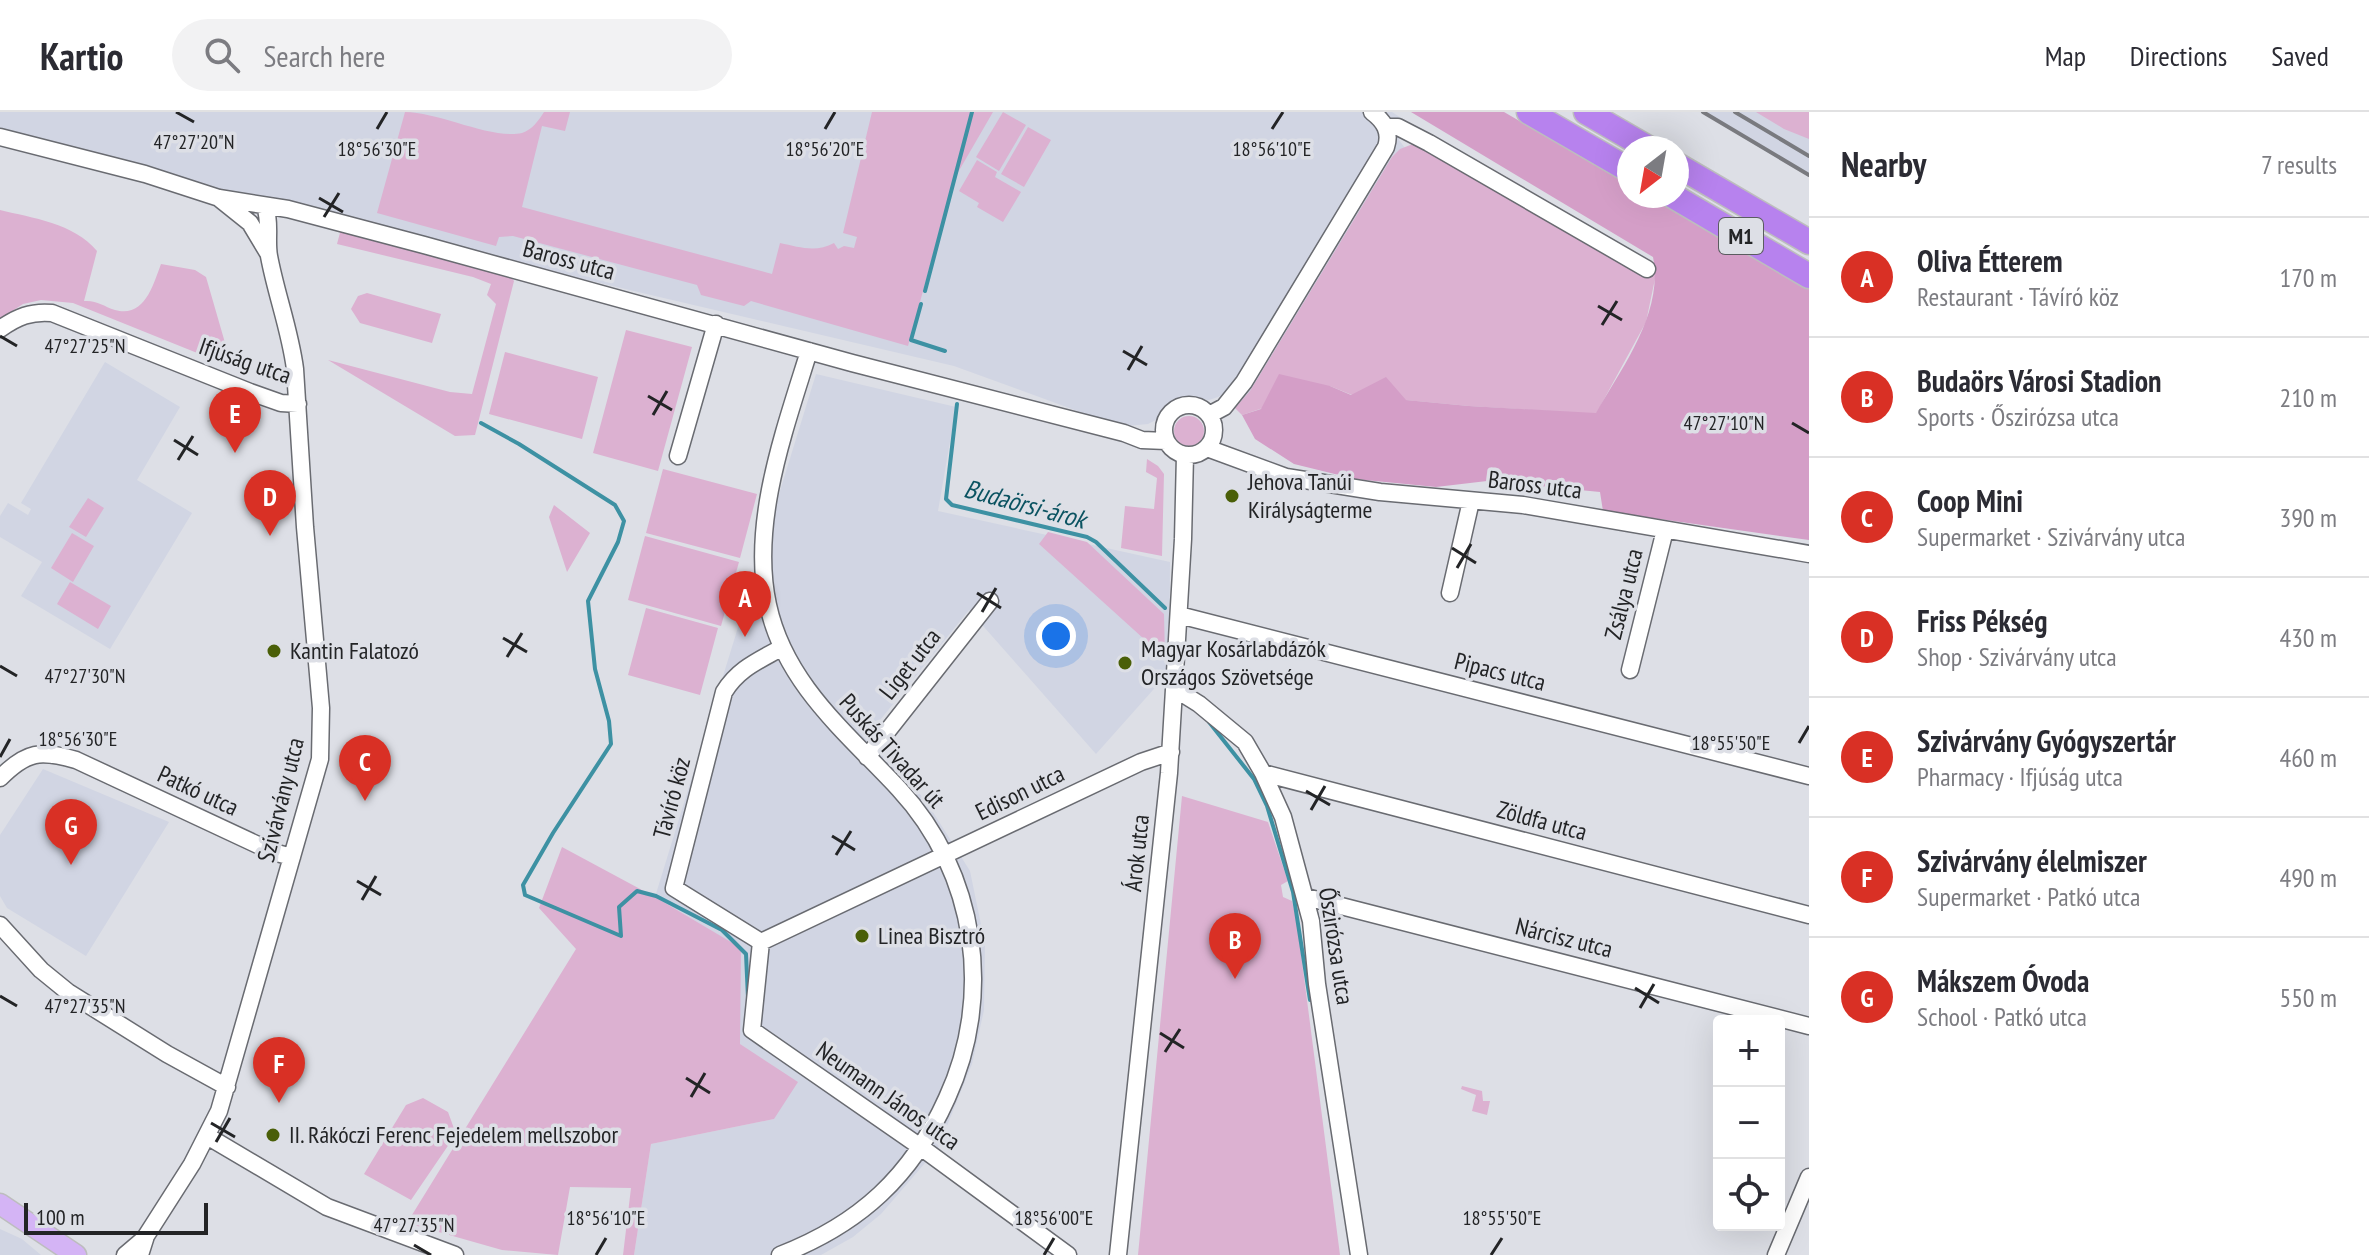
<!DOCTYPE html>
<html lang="en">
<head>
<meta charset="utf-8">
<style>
  body { margin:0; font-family:"PT Sans Narrow",sans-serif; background:#f2f2f3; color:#2b2b33 }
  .controls { position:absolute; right:24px; bottom:24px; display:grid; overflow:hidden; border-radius:8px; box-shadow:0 8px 32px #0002 }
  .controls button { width:72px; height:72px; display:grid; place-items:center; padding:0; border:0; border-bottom:2px solid #e1e1e2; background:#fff; color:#2b2b33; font:40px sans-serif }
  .compass { position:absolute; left:1617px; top:24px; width:72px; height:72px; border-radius:50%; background:#fff; box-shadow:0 8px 32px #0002; rotate:211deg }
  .scale { position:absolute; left:24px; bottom:20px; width:184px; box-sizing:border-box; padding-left:8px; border:4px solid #232426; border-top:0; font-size:22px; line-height:28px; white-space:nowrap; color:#232426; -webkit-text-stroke:6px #dddfe6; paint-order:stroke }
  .you { position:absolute; left:1056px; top:524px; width:28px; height:28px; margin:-20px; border:6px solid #fff; border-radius:50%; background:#1a73e8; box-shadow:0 0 0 12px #1a73e833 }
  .badge { display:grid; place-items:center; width:52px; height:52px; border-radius:50%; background:#d93025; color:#fff; font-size:26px; font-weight:700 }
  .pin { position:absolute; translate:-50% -66px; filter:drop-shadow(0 2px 4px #0008) }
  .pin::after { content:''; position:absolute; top:42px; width:28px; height:24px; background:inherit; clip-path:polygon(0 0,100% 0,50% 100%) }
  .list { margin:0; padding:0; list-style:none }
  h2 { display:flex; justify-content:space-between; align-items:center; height:104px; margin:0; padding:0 32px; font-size:34px }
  h2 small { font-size:26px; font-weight:400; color:#7c7c81 }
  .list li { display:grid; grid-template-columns:52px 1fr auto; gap:24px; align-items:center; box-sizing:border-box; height:120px; padding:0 32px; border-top:2px solid #e1e1e2 }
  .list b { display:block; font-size:30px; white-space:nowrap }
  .list p { margin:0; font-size:26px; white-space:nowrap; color:#7c7c81 }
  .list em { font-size:26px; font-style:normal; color:#7c7c81 }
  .icon { flex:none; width:44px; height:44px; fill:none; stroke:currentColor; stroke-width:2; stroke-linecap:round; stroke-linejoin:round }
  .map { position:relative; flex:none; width:1809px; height:1143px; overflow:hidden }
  header { display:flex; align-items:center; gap:48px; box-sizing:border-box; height:112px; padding:0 40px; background:#fff; border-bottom:2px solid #e1e1e2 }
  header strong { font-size:38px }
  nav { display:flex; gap:44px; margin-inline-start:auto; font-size:28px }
  .search { width:560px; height:72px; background:#f2f2f3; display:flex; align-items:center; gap:20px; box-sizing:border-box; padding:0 28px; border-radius:44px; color:#7c7c81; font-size:30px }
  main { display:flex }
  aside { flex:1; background:#fff }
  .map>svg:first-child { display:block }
  .built { fill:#d1d5e3 }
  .green { fill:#dcb1d1 }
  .forest { fill:#d49ec7 }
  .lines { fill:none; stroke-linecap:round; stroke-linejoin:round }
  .stream { stroke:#3d91a3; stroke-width:4 }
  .minor-casing { stroke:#696b71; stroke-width:19 }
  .major-casing { stroke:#bdbdbe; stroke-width:23 }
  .highway-casing { stroke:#bdbdbe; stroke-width:27 }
  .minor { stroke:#fff; stroke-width:16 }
  .major { stroke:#d4b4f5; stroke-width:20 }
  .highway { stroke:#b782ee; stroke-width:24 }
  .rail { stroke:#797a7f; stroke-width:4 }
  .ticks { fill:none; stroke:#232426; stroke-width:3 }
  .poi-dot { fill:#4a5f08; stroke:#dddfe6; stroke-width:3 }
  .labels { text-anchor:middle; stroke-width:7; stroke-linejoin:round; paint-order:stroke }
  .shield { fill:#dddfe6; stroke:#5b5c60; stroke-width:2 }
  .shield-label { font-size:22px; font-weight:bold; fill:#232426 }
  .street-label { font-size:24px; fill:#232426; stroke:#dddfe6 }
  .poi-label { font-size:24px; fill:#232426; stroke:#dddfe6; text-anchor:start }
  .water-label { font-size:26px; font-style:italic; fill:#0b5361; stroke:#dddfe6 }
  .ticks-label { font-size:20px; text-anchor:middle; fill:#232426; stroke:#dddfe6; stroke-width:7; stroke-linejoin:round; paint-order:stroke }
</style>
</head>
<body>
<header>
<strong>Kartio</strong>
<div class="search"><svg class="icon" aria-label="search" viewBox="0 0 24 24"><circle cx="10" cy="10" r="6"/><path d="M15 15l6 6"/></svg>Search here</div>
<nav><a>Map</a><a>Directions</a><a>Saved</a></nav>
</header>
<main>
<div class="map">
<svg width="1809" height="1143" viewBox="0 0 1809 1143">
  <rect width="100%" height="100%" fill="#dddfe6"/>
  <path class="built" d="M0,0h1392l12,8 -5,20 12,16 -165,255 -16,-18 -21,7 -26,-2 -9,3 -16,18 -10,5 -21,2 -14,-2 -159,-58 -734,-172 -220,-60z
    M1701,0h72l36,21v41l-24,-11z
    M105,250l75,45 -43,73 55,33 -82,136 -89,-53 21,-34 -42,-25v-21l8,-13 20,12 3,-6 -10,-6z
    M816,262l140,33 -18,104 232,51 -1,110 -73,82 -127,-144 -101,125 58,66 44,70 15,73 -1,66 -12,54 -34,84 -57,66 -28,23 -32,18h-187l17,-111 123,-25 -34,-75v-96l-85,-51z
    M43,657l126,53 -83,134 -79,-48 -7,-12v-61z
    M0,1117l22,10 19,16h-41z"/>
  <path class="green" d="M405,0c34,0 87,28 117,21 10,-3 17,-13 22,-21h26l-5,19 -23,-5 -20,81 250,67 8,-31c19,4 36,10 54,0l4,6 6,-3 10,2 3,-11 -14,-4 29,-121h121l-40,69 -45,165 -157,-45 -7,5 -43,-11 -4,-10 -184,-49 -14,1 -3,9 -119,-33z
    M1003,0l23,13 -27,46 -23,-14z
    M1756,0h53v27l-25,-10z
    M1028,15l23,13 -27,47 -23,-13z
    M1413,32l12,2 231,128 -10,48 -50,92 -127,-8 -117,-11 -22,-9 -88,29 -7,-7 15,-17 142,-234 8,-8z
    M977,48l20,12 -2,5 26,15 -18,30 -26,-15 2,-4 -20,-12z
    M0,98c32,8 74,13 97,41l-13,50c13,-1 19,5 31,9 30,8 38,-25 46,-46l34,6 11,7 26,90 -159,-64 -32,-3 -18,4 -23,15z
    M341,117l168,46 5,6 -39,154 -20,1 -127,-76 122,32 22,2 24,-90 -9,-9 4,-11 -18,-7 -136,-33z
    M367,181l74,21 -9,29 -72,-20 -9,-14 7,-13z
    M626,218l66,17 -34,124 -65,-18z
    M505,240l93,25 -16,62 -93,-25z
    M1174 319a15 15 0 1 1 30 0a15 15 0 1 1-30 0Z
    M1147,347l11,7 6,8 -2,82 -41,-8 4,-42 29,3 3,-31 -11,-6z
    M663,357l94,25 -17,64 -94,-25z
    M88,386l16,10 -18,29 -17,-10z
    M554,393l36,28 -23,39 -18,-55z
    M1048,420l39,10 77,72 1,44 -126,-114z
    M72,421l22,13 -21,36 -22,-14z
    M645,424l94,26 -18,64 -93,-26z
    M70,470l41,24 -13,23 -41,-25z
    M646,496l72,20 -18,67 -72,-20z
    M1182,684l86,26 20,59 -7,4 2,12 9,4 5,22 43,332h-202z
    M562,735l93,50 86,51 -1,96 58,38 -24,37 -123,25 -17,111h-11l8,-67 -61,-1 -12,68 -56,-5 -95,-27 169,-274 -37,-41z
    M1462,974l20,5 1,10h7l-3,14 -15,-4 4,-16 -15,-6z
    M423,986l25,14 8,22 -45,66 -47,-26 42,-69z"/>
  <path class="forest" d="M1411,0h93l125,72v12h21l159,92v252l-206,-29 -3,-19 -113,-11 -51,6 -81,-8 -61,-15 -39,-25 -13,-24 19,-6 18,-35 51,12 21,9 35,-18 20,23 63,6 127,7c26,-46 68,-100 57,-156z"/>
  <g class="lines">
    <path class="stream" d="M925,179l47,-179
      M921,192l-10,36 34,11
      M957,292l-11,95 6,6 135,32 9,5 69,66
      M481,311l38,21 96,61 9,16 -6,21 -30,59 7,68 14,52 2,23 -58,89 -30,52 2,10 96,41 -2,-29 18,-16 19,5 66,34 24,24 2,44
      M1209,610l45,57 13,27 26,86 17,108"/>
    <defs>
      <path id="minor" d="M1386,15h12l31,16 218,126
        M0,25l145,37 74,24 69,11 136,36 428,118 272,70 18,7 24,1
        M220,87l30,24 18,30
        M0,217c17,-12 31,-18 52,-16l198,79 31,11 17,1
        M1164 318a25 25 0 1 1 50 0a25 25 0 1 1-50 0Z
        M1209,303l15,-8 20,-25 142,-235c5,-15 -2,-26 -14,-35
        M1207,336l79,29 94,15 143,13 286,49
        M678,344l38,-132
        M1450,481l21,-92
        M1179,503l630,161
        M1630,558l35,-140
        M1175,577l24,15 46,38 18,31 20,44 28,104 6,63 42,271
        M867,645l123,-156
        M1263,661l546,142
        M0,666c27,-27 40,-28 76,-18l197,92 19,5
        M1306,785l503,129
        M0,813l41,45 27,22 99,62 60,33
        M761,830l-9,88 170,118 146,107
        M761,830l380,-180 30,-10
        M761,830l-87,-54 50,-196c14,-23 34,-31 57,-44
        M207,1024l120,71 128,48
        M125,1143l20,-17
        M140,1143l6,-19 46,-72 27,-53 101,-352 1,-51 -16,-181 -10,-158c-5,-39 -19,-75 -26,-113 -3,-17 2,-33 -4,-50
        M780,1143c80,-31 132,-79 167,-157 47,-102 30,-225 -48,-309 -52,-56 -114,-105 -131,-184 -18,-82 17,-176 41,-254
        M1118,1143l51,-482 14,-234 2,-84
        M1776,1143l33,-78"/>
      <path id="major" d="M0,1092l76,51"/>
      <path id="highway" d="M1529,0l100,58
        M1586,0l62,36
        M1677,53l132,77
        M1673,84l136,80"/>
    </defs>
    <use href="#minor" class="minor-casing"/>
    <use href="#major" class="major-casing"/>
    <use href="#highway" class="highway-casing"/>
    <use href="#minor" class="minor"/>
    <use href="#major" class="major"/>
    <use href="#highway" class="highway"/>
    <path class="rail" d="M1703,0l106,63
      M1735,0l74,44"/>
  </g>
  <path class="ticks" d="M176,0l18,10M377,17l10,-17M825,17l10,-17M1272,17l11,-17M319,86l24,14M324,105l15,-24M1598,194l24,14M1602,213l15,-24M0,224l17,10M1123,239l24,14M1128,258l14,-24M648,284l24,14M653,303l14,-24M1792,311l17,10M174,328l24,15M178,348l15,-24M1452,436l24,15M1457,456l14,-24M977,481l24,15M982,500l14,-24M503,526l24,14M507,545l15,-24M0,554l17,10M1799,631l10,-17M0,645l10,-18M1306,679l24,14M1311,698l14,-24M832,724l23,14M836,743l15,-24M357,769l24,14M362,788l14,-24M1635,876l24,15M0,884l17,10M1640,896l14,-24M1160,921l24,15M1165,940l15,-23M686,966l24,15M691,985l14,-24M211,1011l24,14M216,1030l14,-24M414,1133l17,10M596,1143l10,-17M1044,1143l10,-17M1491,1143l11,-17"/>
  <g class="poi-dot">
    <circle cx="1232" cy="384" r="8"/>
    <circle cx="274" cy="539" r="8"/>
    <circle cx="1125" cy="551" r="8"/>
    <circle cx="862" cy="824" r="8"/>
    <circle cx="273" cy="1023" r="8"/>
  </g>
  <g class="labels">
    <rect class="shield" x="1719" y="106" width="44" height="36" rx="6"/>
    <g class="shield-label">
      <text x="1741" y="132">M1</text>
    </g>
    <g class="street-label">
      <text transform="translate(569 148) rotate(15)" y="8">Baross utca</text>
      <text transform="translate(245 249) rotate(19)" y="8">Ifjúság utca</text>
      <text transform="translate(1535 373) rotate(7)" y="8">Baross utca</text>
      <text transform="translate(1624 482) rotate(-76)" y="8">Zsálya utca</text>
      <text transform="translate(910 552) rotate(-52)" y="8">Liget utca</text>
      <text transform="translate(1500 560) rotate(14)" y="8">Pipacs utca</text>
      <text transform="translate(892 639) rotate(48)" y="8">Puskás Tivadar út</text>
      <text transform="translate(198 679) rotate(25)" y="8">Patkó utca</text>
      <text transform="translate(1020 681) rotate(-26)" y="8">Edison utca</text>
      <text transform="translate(672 686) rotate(-75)" y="8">Távíró köz</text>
      <text transform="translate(281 688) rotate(-76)" y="8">Szivárvány utca</text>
      <text transform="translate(1542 709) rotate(15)" y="8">Zöldfa utca</text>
      <text transform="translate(1137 741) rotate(-84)" y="8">Árok utca</text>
      <text transform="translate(1564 826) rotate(14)" y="8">Nárcisz utca</text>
      <text transform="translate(1336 834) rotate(81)" y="8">Őszirózsa utca</text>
      <text transform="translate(888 984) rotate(35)" y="8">Neumann János utca</text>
    </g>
    <g class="poi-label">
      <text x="1248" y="378">Jehova Tanúi<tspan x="1248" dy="28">Királyságterme</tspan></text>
      <text x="1141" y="545">Magyar Kosárlabdázók<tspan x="1141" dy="28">Országos Szövetsége</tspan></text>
      <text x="290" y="547">Kantin Falatozó</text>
      <text x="878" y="832">Linea Bisztró</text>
      <text x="289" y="1031">II. Rákóczi Ferenc Fejedelem mellszobor</text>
    </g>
    <g class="water-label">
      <text transform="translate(1025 392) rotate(15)" y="9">Budaörsi-árok</text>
    </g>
  </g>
  <g class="ticks-label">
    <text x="194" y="37">47°27'20"N</text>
    <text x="825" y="44">18°56'20"E</text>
    <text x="1272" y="44">18°56'10"E</text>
    <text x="377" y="44">18°56'30"E</text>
    <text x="85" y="241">47°27'25"N</text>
    <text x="1724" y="318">47°27'10"N</text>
    <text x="85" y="571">47°27'30"N</text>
    <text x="78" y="634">18°56'30"E</text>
    <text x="1731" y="638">18°55'50"E</text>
    <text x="85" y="901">47°27'35"N</text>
    <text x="606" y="1113">18°56'10"E</text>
    <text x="1054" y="1113">18°56'00"E</text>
    <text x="1502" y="1113">18°55'50"E</text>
    <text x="414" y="1120">47°27'35"N</text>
  </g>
</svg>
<div class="controls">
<button>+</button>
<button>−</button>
<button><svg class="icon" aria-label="locate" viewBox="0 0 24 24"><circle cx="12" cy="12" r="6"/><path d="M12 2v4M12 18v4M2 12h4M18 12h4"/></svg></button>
</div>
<svg class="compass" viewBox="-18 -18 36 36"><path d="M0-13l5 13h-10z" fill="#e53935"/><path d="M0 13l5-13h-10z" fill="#7c7c81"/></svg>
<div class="scale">100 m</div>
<div class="you"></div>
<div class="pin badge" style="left:745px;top:525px">A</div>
<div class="pin badge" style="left:1235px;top:867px">B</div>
<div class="pin badge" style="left:365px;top:689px">C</div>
<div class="pin badge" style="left:270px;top:424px">D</div>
<div class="pin badge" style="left:235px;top:341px">E</div>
<div class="pin badge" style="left:279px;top:991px">F</div>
<div class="pin badge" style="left:71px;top:753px">G</div>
</div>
<aside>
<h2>Nearby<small>7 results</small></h2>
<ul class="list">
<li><span class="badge">A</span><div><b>Oliva Étterem</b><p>Restaurant · Távíró köz</p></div><em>170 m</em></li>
<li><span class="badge">B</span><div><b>Budaörs Városi Stadion</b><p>Sports · Őszirózsa utca</p></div><em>210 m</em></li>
<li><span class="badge">C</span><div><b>Coop Mini</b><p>Supermarket · Szivárvány utca</p></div><em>390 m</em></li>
<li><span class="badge">D</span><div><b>Friss Pékség</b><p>Shop · Szivárvány utca</p></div><em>430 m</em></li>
<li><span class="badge">E</span><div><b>Szivárvány Gyógyszertár</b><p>Pharmacy · Ifjúság utca</p></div><em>460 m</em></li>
<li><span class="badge">F</span><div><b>Szivárvány élelmiszer</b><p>Supermarket · Patkó utca</p></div><em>490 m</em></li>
<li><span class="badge">G</span><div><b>Mákszem Óvoda</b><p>School · Patkó utca</p></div><em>550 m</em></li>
</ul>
</aside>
</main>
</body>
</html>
